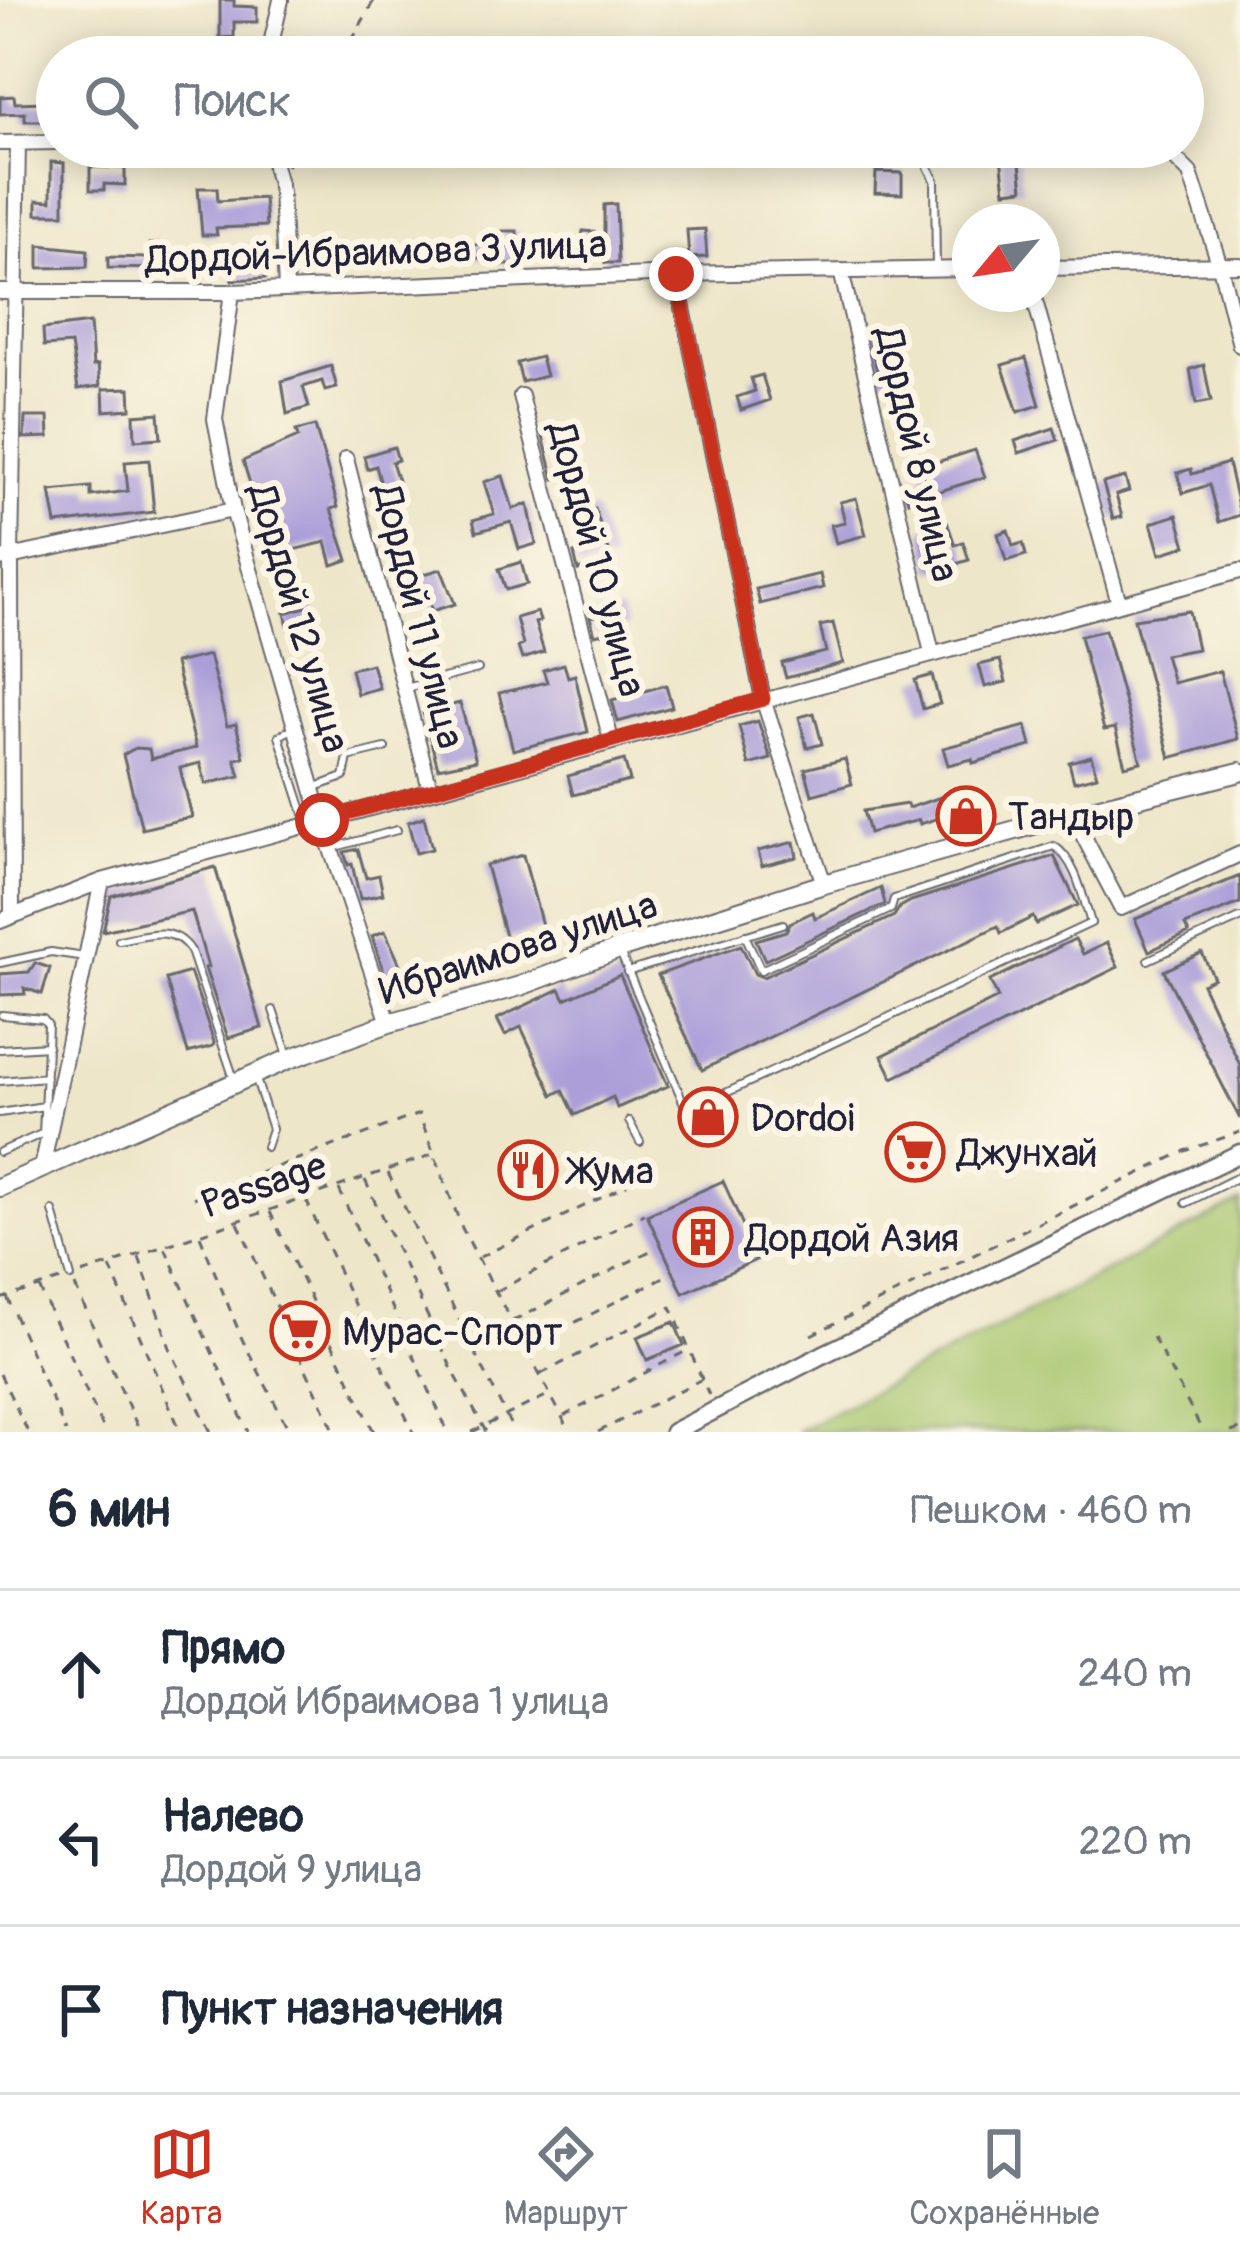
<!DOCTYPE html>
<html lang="ru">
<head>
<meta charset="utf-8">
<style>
  body { margin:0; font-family:Pangolin,sans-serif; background:#f2f2f3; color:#1f2937 }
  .compass { position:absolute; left:952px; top:204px; width:108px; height:108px; border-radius:50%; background:#fff; box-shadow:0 6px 30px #0003; rotate:241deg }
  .stop { position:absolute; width:36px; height:36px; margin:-27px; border:9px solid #c8321e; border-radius:50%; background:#fff }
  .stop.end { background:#c8321e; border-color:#fff; box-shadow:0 3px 12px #0008 }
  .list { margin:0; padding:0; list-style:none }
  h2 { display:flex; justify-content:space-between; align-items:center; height:156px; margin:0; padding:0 48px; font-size:51px }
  h2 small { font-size:39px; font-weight:400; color:#747a83 }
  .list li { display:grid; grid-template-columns:78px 1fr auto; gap:36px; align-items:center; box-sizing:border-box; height:168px; padding:0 48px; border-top:3px solid #e0e1e3 }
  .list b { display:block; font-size:45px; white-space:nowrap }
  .list p { margin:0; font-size:39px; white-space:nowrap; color:#747a83 }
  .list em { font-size:39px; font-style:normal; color:#747a83 }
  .icon { flex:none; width:66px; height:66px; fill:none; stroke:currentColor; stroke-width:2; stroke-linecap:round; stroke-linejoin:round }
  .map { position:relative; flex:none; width:1240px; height:1432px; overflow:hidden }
  .search { position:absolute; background:#fff; box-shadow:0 6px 30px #0003; left:36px; right:36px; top:36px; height:132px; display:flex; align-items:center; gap:30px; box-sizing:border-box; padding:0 42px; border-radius:66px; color:#747a83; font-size:45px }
  .sheet { height:660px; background:#fff }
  nav { display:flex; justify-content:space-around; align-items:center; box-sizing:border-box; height:168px; border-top:3px solid #e0e1e3; background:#fff; font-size:33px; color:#747a83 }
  nav a { display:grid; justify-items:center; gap:6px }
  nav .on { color:#c8321e }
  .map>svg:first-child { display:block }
  .green { fill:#a7c66e; stroke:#647454; stroke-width:3 }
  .building { fill:#ab9ed9 }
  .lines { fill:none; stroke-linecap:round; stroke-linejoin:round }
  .service-casing { stroke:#69676d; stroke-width:10 }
  .minor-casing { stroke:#69676d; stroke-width:18 }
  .tertiary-casing { stroke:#69676d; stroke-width:21 }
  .secondary-casing { stroke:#69676d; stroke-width:22 }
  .path { stroke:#69676d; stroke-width:3; stroke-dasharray:9 9; stroke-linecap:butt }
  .service { stroke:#fff; stroke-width:6 }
  .minor { stroke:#fff; stroke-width:14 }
  .tertiary { stroke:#fff; stroke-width:16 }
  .secondary { stroke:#fff; stroke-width:18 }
  .route { stroke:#c8321e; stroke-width:15 }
  .labels { text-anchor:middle; stroke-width:12; stroke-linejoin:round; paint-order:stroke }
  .street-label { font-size:39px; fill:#22223b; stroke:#fcf5e5 }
  .poi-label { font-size:39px; fill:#22223b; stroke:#fcf5e5; text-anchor:start }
</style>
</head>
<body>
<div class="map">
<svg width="1240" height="1432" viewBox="0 0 1240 1432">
  <rect width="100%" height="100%" fill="#fcf5e5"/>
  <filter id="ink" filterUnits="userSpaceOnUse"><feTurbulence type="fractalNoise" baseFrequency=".00833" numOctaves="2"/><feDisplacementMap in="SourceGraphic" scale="24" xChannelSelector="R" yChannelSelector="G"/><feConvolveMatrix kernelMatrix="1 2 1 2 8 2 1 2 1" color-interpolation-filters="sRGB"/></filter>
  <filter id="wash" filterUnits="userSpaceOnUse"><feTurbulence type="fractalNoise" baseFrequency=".004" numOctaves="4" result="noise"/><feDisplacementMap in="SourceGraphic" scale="48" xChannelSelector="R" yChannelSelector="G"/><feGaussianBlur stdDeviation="2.7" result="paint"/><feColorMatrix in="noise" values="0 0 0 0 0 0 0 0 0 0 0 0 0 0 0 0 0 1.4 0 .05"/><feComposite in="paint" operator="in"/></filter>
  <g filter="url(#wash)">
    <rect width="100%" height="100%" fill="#ede6c9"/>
    <path class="green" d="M1240,1202v230h-445z"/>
    <g id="blocks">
      <path class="building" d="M220,0h14v6l23,1v15h-23v15l-14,1z
        M14,96l1,7 30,-1 1,19h-21v-8l-25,1v-17z
        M758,147h48v11l-47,3z
        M1018,147l5,42 -18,2 -5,-43z
        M51,162l13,1v51h-27v-14l14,1z
        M90,167l35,1v17l-21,-1v6h-14z
        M876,172l26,1v21l-27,-1z
        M198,188h19l1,13 46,-3 2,28 -50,2 1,7h-15z
        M616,204l2,59h-13v-16l-24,-3 2,-13 21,2v-28z
        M705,229l2,28 -18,1 -2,-28z
        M503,231h14l1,34h-14v-10l-35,4 -2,-13 37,-5z
        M149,244h10v25l-51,-1v-11l41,1z
        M39,245l49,5 -1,17 -48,1z
        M264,247l2,31 -34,2 -2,-32z
        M90,323l3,43 5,-1 2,21 -22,3 -7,-45 -27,2 -1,-17z
        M883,328l12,46 -16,5 -12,-48z
        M541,357l5,19 -24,6 -5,-19z
        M1026,358l14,47 -22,7 -16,-47z
        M1204,365l7,36 -15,3 -6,-35z
        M331,366l6,22 -12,3 -3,-10 -19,6 6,20 -22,7 -5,-33z
        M762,375l8,25 -29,10 -4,-13 18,-6 -4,-13z
        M130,388l1,21 -27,2 -1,-22z
        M159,413l2,25 -26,2 -1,-25z
        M25,417h23l1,20 -25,1z
        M315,426l23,81 -7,2 17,51 -16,5 -6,-23 -58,14 -2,-10 14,-4 -10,-37 -12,4 -15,-48 55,-24 -2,-6z
        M1054,428l4,12 -39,13 -4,-12z
        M562,431l4,14 -4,1 7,29 -15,4 -11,-43z
        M394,447l4,13 -6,2 8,25 -17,5 -7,-26 -9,3 -3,-13z
        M975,450l10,27 -77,24 -4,-13 22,-7 -5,-14z
        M149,460l5,52 -98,12 -6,-33 41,-4v9l37,-5 -3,-29z
        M1228,463l12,52 -21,7 -10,-37 -26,8 -6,-20 14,-4 1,5z
        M503,476l10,33 15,-5 8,40 -17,5 -8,-27 -35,10 -3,-12 21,-6 -10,-32z
        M1125,477l4,14 -13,4 6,22 -9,2 -10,-36z
        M856,498l10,37 -30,8 -5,-18 14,-3 -5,-20z
        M595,509l17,51 -34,10 -4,-17 18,-5 -6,-22 -11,3 -4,-14z
        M1177,515l9,31 -26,8 -9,-31z
        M947,522l8,23 8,-3 6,18 -37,11 -9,-41z
        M1008,530l5,16 10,-3 3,12 -20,6 -8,-27z
        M521,562l6,22 -21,6 -7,-21z
        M441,569l14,35 -23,7 -8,-25 -6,2 -4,-11z
        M820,574l3,14 -63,16 -4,-15z
        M313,605l6,21 -29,8 -5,-21z
        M621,609l5,18 -31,8 -5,-18z
        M1189,611l8,38 -32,6 8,28 47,-12 18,68 -68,19 -36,-139z
        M537,612l3,9 -5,2 9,29 -22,7 -4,-12 5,-2 -7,-27z
        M833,623l10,40 -57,15 -4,-15 44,-11 -6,-26z
        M1105,630l36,132 -16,4 -10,-38 -11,2 -24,-94z
        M209,655l18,71 9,-2 8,33 -9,2 5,17 -34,8 -6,-21 -20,5 12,49 -50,12 -19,-74 12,-7 14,1 2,10 45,-11 -21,-85z
        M1000,660l6,22 -21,5 -6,-22z
        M372,664l7,24 -22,6 -6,-25z
        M564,664l4,13 7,-2 13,57 -75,18 -14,-57 48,-11 -4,-12z
        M932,675l8,29 -17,5 -8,-29z
        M666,685l6,22 -54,15 -6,-22z
        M460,703l16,57 -38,8 -15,-56z
        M814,713l8,31 -15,4 -8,-31z
        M758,721l13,38 -22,6 -10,-39z
        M1026,726l5,20 -58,17 -1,-4 -24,6 -5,-17z
        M1091,756l6,20 -23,6 -5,-20z
        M845,759l7,25 -40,11 -7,-26z
        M624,760l6,21 -57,14 -5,-19z
        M965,789l5,19 -50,16 -1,-4 -50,13 -6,-22 44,-7 1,4z
        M424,817l8,32 -16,4 -8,-31z
        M794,842l3,15 -35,9 -4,-15z
        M358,849l8,29 13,-3 4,19 -23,5 -8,-35 -4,1 -4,-13z
        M523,855l20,74 -37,11 -20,-75z
        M1054,856l24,49 -42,19 -3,-7 -32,16 -3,-7 -296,144 -44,-95 83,-30 14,29 8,3 131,-61 6,-9 11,-6z
        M215,867l47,161 -34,10 -23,-70 3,-1 -16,-56 -89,20 8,-35z
        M1240,876v27l-55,22 4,8 -40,18 -14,-32z
        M881,888l4,16 -120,56 -9,-20 30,-9 4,-8 23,-11 2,6z
        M385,931l20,45 -18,6 -15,-46z
        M1075,939l8,15 24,-11 11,24 -225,111 -11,-22 116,-58 -8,-17z
        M1202,953l12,25 -12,6 38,81v54l-76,-148z
        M35,963l15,5 -8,26 -18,-6 1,6 -25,1v-21l29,-2z
        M190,972l24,70 -1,4 -25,7 -22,-74z
        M620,975l48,111 -51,22 -4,-11 -38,18 -12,-25 -10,5 -32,-68 -16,8 -8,-16 63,-30 5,10z
        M723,1181l35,78 -75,34 -36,-78z
        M674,1322l10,23 -37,15 -10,-23z"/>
    </g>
  </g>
  <g filter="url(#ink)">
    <use href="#blocks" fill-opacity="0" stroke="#69676d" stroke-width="3"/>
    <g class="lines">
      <defs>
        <path id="service" d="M917,147l18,33 1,90
          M574,161l25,-14
          M406,688l72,-19
          M292,729l-13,7 28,87
          M313,788l31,-11 4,-20 37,-9
          M332,848l65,-18
          M119,940c28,-5 55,-16 72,11l43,128
          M620,952l67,159 404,-188c-8,-25 -15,-63 -37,-77l-160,53 -3,10 -130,61 -16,-35
          M1148,960l92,-42
          M0,963l51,-11 34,5
          M627,972l156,-48
          M273,1010l15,45
          M2,1015l41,4 5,6 -5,109
          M0,1049l48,-3
          M255,1076l17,53 -6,18
          M0,1081l46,-4
          M0,1113l44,-7
          M629,1121l11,21
          M0,1152l46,-20
          M1186,1203l54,-27
          M53,1211l18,66"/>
        <path id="minor" d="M1122,47l3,10
          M268,57l13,-57
          M0,143l57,-1
          M269,147l12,44 5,98
          M1164,147l26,26 30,93 20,79
          M1042,268l198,-3
          M841,271l91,382
          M676,274l87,425 61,185
          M0,292h232l444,-18 294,-5
          M232,292l-17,127 18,91 92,321 64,192
          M1033,294l86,309
          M521,396l90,344
          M346,459l84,330
          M0,559l233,-49
          M1072,814l49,94 119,-54
          M12,916l-1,-359 7,-414
          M0,921l102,-40 1138,-310
          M42,1168l60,-287"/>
        <path id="tertiary" d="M673,1432l149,-77 418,-202"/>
        <path id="secondary" d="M0,1187l289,-128 100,-36 131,-37 99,-37 205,-65 248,-70 168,-42"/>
      </defs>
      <use href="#service" class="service-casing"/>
      <use href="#minor" class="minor-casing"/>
      <use href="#tertiary" class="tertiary-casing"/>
      <use href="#secondary" class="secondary-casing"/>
      <path class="path" d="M343,57l31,-57
        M287,166l9,-19
        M388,1173l126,259
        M365,1180l86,187 35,65
        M339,1189l109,243
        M193,1198l226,-84 43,114 108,204
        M306,1200l107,232
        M270,1212l104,220
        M238,1223l97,209
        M200,1236l42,103 48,93
        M165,1248l83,184
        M139,1257l32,94 40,81
        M480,1257l147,-72
        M110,1267l71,165
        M82,1274l349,-119
        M75,1286l65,146
        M39,1287l66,145
        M497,1291l147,-77
        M7,1297l59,135
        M0,1299l61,-19
        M513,1321l143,-73
        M811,1335l374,-184 55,-19
        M1153,1337l50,95
        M527,1347l141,-72
        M0,1374l28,58
        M541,1374l130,-67 38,88
        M564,1416l124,-66
        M472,1432l76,-37
        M598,1432l104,-53
        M1231,1432l9,-3"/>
      <use href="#service" class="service"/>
      <use href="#minor" class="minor"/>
      <use href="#tertiary" class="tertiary"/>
      <use href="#secondary" class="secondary"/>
    </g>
  </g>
  <g class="lines" filter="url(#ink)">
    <path class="route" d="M322,820l441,-121 -87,-425"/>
  </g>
  <defs>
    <symbol id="shop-ring" viewBox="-11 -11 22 22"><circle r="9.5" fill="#fcf5e5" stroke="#c8321e" stroke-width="1.5"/><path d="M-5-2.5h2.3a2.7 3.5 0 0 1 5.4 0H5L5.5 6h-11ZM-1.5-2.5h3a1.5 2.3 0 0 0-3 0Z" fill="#c8321e"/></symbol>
    <symbol id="supermarket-ring" viewBox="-11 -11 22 22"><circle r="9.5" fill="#fcf5e5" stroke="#c8321e" stroke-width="1.5"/><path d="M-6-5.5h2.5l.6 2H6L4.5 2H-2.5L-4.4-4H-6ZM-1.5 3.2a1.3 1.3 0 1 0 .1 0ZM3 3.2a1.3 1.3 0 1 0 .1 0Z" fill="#c8321e"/></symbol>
    <symbol id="restaurant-ring" viewBox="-11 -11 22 22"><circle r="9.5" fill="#fcf5e5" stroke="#c8321e" stroke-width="1.5"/><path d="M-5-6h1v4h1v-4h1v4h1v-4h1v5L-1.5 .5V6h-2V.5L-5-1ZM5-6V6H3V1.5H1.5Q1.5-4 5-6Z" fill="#c8321e"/></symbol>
    <symbol id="building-ring" viewBox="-11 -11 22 22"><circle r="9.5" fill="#fcf5e5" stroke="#c8321e" stroke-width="1.5"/><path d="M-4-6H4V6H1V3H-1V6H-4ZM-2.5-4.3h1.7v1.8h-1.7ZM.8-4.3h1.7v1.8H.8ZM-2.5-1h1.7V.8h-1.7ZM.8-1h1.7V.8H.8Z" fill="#c8321e"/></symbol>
  </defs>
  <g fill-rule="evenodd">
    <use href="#shop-ring" x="933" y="783" width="66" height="66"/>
    <use href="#shop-ring" x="675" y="1084" width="66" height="66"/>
    <use href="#supermarket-ring" x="882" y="1119" width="66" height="66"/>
    <use href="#restaurant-ring" x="495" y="1137" width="66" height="66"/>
    <use href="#building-ring" x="670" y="1204" width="66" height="66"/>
    <use href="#supermarket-ring" x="267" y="1298" width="66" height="66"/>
  </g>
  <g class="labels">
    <g class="street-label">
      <text transform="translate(376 251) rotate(-2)" y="14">Дордой-Ибраимова 3 улица</text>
      <text transform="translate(918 454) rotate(77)" y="14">Дордой 8 улица</text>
      <text transform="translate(598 559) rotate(75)" y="14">Дордой 10 улица</text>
      <text transform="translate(420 616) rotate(76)" y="14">Дордой 11 улица</text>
      <text transform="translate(300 618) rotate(74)" y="14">Дордой 12 улица</text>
      <text transform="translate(518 947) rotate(-18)" y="14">Ибраимова улица</text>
      <text transform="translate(263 1184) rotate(-19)" y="14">Passage</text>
    </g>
    <g class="poi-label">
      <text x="1008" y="830">Тандыр</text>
      <text x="750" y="1131">Dordoi</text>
      <text x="957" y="1166">Джунхай</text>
      <text x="570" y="1184">Жума</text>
      <text x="745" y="1251">Дордой Азия</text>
      <text x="342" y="1345">Мурас-Спорт</text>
    </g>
  </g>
</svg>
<svg class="compass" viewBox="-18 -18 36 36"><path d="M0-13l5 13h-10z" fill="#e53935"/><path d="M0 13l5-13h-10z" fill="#747a83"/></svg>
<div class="stop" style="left:322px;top:820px"></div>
<div class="stop end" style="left:676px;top:274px"></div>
<div class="search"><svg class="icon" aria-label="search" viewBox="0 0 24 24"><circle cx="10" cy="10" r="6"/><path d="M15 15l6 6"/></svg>Поиск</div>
</div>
<section class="sheet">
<h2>6 мин<small>Пешком · 460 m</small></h2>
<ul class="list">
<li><svg class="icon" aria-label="ahead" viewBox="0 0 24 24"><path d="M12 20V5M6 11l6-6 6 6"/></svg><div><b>Прямо</b><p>Дордой Ибраимова 1 улица</p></div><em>240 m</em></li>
<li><svg class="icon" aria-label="left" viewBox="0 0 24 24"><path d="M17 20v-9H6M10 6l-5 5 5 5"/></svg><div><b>Налево</b><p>Дордой 9 улица</p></div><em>220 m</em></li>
<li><svg class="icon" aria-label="arrive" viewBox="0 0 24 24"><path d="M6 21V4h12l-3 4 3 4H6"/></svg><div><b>Пункт назначения</b></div></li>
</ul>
</section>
<nav>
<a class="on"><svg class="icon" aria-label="map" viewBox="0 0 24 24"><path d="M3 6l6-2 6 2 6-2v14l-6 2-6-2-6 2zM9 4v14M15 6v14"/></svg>Карта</a>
<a><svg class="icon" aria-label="directions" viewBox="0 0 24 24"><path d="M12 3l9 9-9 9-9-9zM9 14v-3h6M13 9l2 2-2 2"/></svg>Маршрут</a>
<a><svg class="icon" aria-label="saved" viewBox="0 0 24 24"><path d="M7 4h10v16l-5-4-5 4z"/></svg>Сохранённые</a>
</nav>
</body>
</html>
